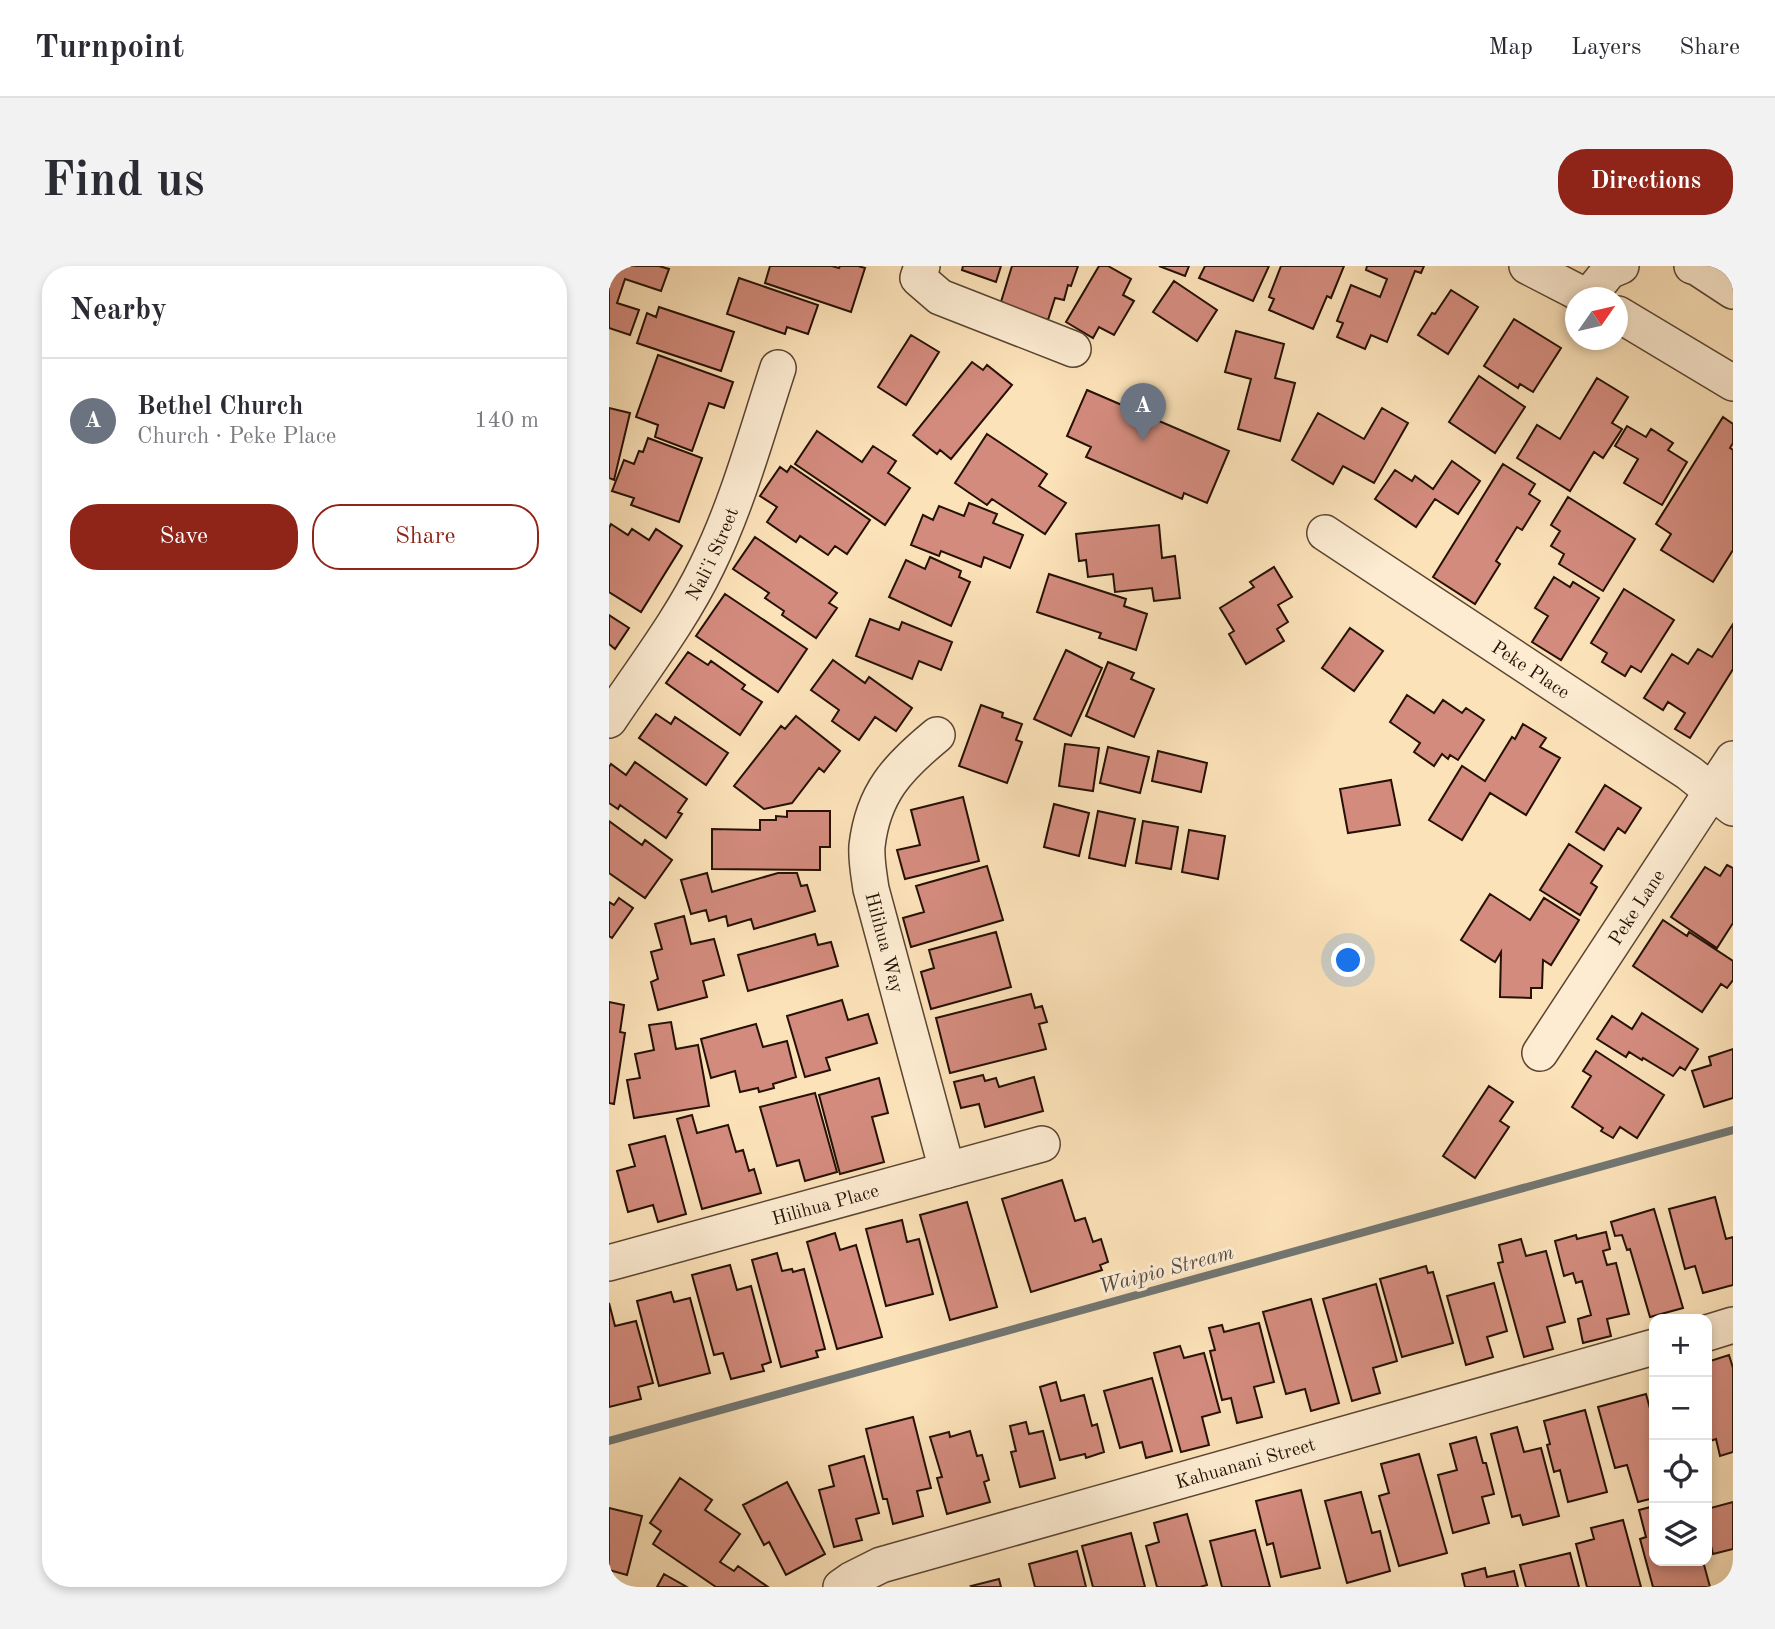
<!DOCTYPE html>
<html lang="en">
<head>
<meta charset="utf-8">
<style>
  body { margin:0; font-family:"Old Standard TT",serif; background:#f2f2f3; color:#2b2b33 }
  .controls { position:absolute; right:21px; bottom:21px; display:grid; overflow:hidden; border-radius:14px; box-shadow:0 4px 10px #0003 }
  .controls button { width:63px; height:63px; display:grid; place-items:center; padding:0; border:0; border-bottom:2px solid #e1e1e2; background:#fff; color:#2b2b33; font:35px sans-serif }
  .compass { position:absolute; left:956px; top:21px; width:63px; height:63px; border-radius:50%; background:#fff; box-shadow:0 4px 10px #0003; rotate:56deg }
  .you { position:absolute; left:740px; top:695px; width:24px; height:24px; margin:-18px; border:5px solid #fff; border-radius:50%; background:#1a73e8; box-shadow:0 0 0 10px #1a73e833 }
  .badge { display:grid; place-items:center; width:46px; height:46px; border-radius:50%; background:#8f2418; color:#fff; font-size:23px; font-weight:700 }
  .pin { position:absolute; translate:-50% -58px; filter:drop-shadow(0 2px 4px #0008) }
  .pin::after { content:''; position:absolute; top:37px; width:24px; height:21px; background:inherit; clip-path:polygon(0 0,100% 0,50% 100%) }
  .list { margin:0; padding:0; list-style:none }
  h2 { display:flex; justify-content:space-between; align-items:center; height:91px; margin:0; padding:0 28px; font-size:30px }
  h2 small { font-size:23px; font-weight:400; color:#7c7c81 }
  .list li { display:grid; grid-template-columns:46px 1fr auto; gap:21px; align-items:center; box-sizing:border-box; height:126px; padding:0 28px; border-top:2px solid #e1e1e2 }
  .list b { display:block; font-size:26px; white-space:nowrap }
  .list p { margin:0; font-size:23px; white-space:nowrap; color:#7c7c81 }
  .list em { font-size:23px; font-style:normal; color:#7c7c81 }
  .actions { display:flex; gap:14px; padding:21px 28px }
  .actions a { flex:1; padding:16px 0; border:2px solid #8f2418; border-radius:28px; text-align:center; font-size:24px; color:#8f2418 }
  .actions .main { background:#8f2418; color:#fff }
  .icon { flex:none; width:38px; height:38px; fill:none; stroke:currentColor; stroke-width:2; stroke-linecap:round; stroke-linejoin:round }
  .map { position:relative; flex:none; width:1124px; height:1321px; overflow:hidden; border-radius:28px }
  header { display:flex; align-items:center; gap:42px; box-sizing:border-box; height:98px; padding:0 35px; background:#fff; border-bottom:2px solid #e1e1e2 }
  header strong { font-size:33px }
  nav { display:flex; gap:38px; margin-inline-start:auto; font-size:24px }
  .intro { display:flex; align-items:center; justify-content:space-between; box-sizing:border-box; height:168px; padding:0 42px }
  h1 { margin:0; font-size:49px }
  .button { padding:18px 32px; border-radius:28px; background:#8f2418; color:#fff; font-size:24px; font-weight:700 }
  main { display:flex; gap:42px; padding:0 42px }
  aside { flex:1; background:#fff; border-radius:28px; box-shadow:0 4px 10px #0003 }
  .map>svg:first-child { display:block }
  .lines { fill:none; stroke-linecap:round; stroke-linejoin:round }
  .stream { stroke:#727672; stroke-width:8 }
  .building { fill:#d38b7d; stroke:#251105; stroke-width:2 }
  .minor-casing { stroke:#5b4532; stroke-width:38 }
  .minor { stroke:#fdecd2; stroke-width:35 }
  .labels { text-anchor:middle; stroke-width:6; stroke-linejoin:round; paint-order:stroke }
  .street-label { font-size:19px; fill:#251105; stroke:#fdecd2 }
  .water-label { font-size:21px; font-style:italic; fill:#524c45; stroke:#fdecd2 }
</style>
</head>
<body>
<header>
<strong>Turnpoint</strong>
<nav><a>Map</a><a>Layers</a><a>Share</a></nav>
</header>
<div class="intro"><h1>Find us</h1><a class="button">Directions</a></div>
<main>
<aside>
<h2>Nearby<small></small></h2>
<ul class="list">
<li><span class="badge" style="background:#6b7280">A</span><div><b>Bethel Church</b><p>Church · Peke Place</p></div><em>140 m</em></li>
</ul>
<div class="actions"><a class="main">Save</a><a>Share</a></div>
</aside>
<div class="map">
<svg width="1124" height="1321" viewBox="0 0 1124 1321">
  <rect width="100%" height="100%" fill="#fce2b9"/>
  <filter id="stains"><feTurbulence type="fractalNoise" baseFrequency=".00286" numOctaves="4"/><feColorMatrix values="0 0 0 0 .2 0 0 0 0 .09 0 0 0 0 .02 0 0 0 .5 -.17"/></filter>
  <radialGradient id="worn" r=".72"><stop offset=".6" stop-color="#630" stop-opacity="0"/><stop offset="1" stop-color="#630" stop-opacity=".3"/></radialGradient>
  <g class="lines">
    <path class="stream" d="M0,1175l1124,-311"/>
  </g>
  <path class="building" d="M0,0h50l10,3 -8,22 -36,-12 -8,24 22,7 -9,25 -21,-7z
    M161,0h62l7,2 1,-2h18l7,2 -14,44 -86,-29z
    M354,0h38l-5,16 -34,-12z
    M403,0h66l-7,20 -3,-1 -4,15 -9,-2 -7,22 -48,-15z
    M490,0h9l23,13 -8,16 11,6 -20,34 -15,-8 -6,11 -27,-16z
    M550,0h30l-4,10z
    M596,0h64l-16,35 -54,-23z
    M672,0h63l-13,32 -4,-2 -14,33 -44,-19 5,-11 -5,-2z
    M758,0h57l-3,7 -6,-2 -28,71 -16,-7 -6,14 -28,-12 6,-14 -6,-2 14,-36 29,12 7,-18 -21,-9z
    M130,12l79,27 -10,29 -21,-7 -2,7 -58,-20z
    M565,15l43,29 -20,31 -44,-29z
    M842,24l27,17 -30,47 -30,-19 14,-22 3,1z
    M50,41l75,25 -13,39 -84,-28 10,-30 9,4z
    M905,53l47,29 -28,44 -13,-8 -2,4 -34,-22z
    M627,65l48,13 -9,34 20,5 -15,58 -42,-12 13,-50 -26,-7z
    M302,69l28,17 -33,53 -28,-18z
    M49,89l75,27 -9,26 -15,-5 -17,48 -37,-14 3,-12 -22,-8z
    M363,96l11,8 4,-5 25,20 -61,74 -11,-9 -3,4 -24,-19z
    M870,110l46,31 -30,46 -46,-31z
    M988,112l31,19 -16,26 10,6 -19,29 -9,-6 -24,39 -53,-33 20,-33 23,14z
    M478,124l142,61 -22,52 -23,-10 -2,6 -96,-42 5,-10 -24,-11z
    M0,142l21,5 -16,67 -5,-2z
    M773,142l26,15 -34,60 -31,-17 -10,18 -41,-24 26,-47 46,26z
    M1114,151l10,7v19l-3,5 3,2v100l-20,32 -52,-32 10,-16 -15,-10z
    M1018,160l19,11 5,-8 22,14 -5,7 19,12 -25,43 -38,-22 14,-24 -23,-13z
    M208,165l45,31 11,-16 23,15 -8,12 22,15 -25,37 -90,-61z
    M378,168l60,40 -8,12 27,17 -21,31 -53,-35 -5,6 -32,-22z
    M39,172l54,20 -23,64 -48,-17 3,-7 -22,-7 12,-31 10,4 5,-13 4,1z
    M843,195l28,20 -22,33 -23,-15 -19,28 -41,-28 20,-29 17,11 3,-5 18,13z
    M894,198l32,20 -6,10 11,7 -18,29 -5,-3 -21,34 4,3 -25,40 -42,-27z
    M182,200l79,54 -23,34 -12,-8 -7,9 -28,-19 -4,6 -29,-20 10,-15 -17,-11 20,-29 7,5z
    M959,231l67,42 -32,52 -44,-27 5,-10 -13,-8 9,-15 -9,-6z
    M360,237l28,11 -4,9 30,12 -13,33 -26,-11 -3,10 -40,-16 -2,5 -28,-11 12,-30 10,5 6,-14 25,10z
    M2,258l17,11 4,-6 17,11 7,-11 26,17 -41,66 -32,-20v-64z
    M550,259l3,33 13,-2 5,42 -26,3 -2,-13 -37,4 -2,-18 -25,3 -2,-17 -7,1 -3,-27z
    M146,271l82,56 -8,10 8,5 -21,30 -34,-23 2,-4 -19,-13 4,-5 -36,-24z
    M321,291l31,14 -2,6 11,5 -19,44 -62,-29 17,-37 19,9z
    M665,301l18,30 -14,8 10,17 -11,7 7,12 -38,23 -17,-30 5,-3 -14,-23 34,-21 -4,-5z
    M440,308l77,25 -2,7 23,8 -11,36 -37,-12 2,-5 -64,-21z
    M945,311l16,10 3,-5 26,16 -38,62 -29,-18 16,-26 -13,-8z
    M1015,323l50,31 -33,52 -10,-6 -6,10 -23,-14 5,-9 -16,-10z
    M116,328l82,55 -29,43 -82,-56z
    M0,349l20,13 -14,21 -6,-5z
    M261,353l29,11 3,-8 50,20 -11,28 -22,-9 -7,18 -56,-23z
    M1124,358v45l-43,69 -15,-9 10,-16 -17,-11 -5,8 -19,-12 28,-44 16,10 10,-15 14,8z
    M741,362l33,23 -29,40 -32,-23z
    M457,384l36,18 -31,68 -37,-17z
    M79,386l20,13 3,-4 34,24 -3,4 20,13 -22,33 -74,-52z
    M224,394l32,23 4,-6 43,31 -16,23 -21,-14 -16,23 -27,-19 7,-11 -28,-20z
    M499,396l26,11 -3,6 23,10 -20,48 -48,-21z
    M798,429l27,18 9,-13 19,13 4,-5 18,12 -26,40 -8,-5 -2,4 -6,-5 -8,12 -20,-14 6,-9 -30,-21z
    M372,439l22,8 -1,4 20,7 -6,16 6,2 -15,41 -48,-17z
    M47,448l15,10 4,-7 53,36 -22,32 -67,-47z
    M187,450l44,35 -16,21 -5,-4 -27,35 -28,6 -30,-23 47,-60 4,3z
    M914,458l23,14 -6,9 20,11 -34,57 -36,-22 -28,47 -33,-20 33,-54 23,15 27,-44 3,2z
    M456,478l34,4 -6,43 -34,-5z
    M499,481l41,10 -9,36 -40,-10z
    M549,485l49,12 -6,29 -49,-11z
    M26,496l52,37 -9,13 4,2 -16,24 -46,-33 -2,4 -9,-6v-36l2,-3 15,11z
    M782,514l9,45 -52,8 -8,-44z
    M996,519l36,23 -16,25 -7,-5 -14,22 -28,-18z
    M354,531l16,64 -74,18 -8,-29 23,-5 -9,-35z
    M445,538l35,9 -10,43 -35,-9z
    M178,545h43v36h-10v23l-108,-1v-40l48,1v-10h16v-4l11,1z
    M489,545l37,8 -10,47 -36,-8z
    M0,555l33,24 3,-5 27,20 -27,38 -36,-25z
    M534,555l35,6 -7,42 -35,-6z
    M580,564l36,6 -7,43 -36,-7z
    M960,578l33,22 -11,17 6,4 -17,28 -40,-25z
    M1118,599l6,3v55l-16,25 -46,-31 34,-50 15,9z
    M378,600l16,54 -92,27 -8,-29 21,-6 -8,-26z
    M98,607l5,19 66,-19h19l4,13 6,-1 8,26 -61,18 -3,-10 -23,7 -2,-10 -17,5 -3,-11 -15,4 -10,-34z
    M881,628l40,26 14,-22 35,22 -28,45 -8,-5 -1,28h-11v10l-31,-1 1,-45 -6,10 -34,-22z
    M10,632l14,10 -21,30 -3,-2v-34l5,3z
    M75,650l7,28 23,-5 10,36 -21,6 4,16 -49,13 -7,-28 7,-3 -7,-27 11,-3 -7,-25z
    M1054,654l24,16 2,-4 44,29v19l-6,8 -6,-4 -19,28 -69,-46z
    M387,666l15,55 -80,22 -10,-37 13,-4 -5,-18z
    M206,668l3,11 13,-3 7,24 -90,25 -10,-36z
    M422,728l4,14 7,-2 5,16 -8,2 7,25 -96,24 -14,-55z
    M233,734l6,20 20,-6 9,29 -51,15 4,12 -25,7 -18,-61z
    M0,736l15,3 -4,27 5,1 -11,71 -5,-1z
    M1033,747l56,36 -13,21 -5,-3 -7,9 -30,-18 -1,2 -13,-8 -3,5 -29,-18 15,-23 20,13z
    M62,756l5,27 22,-4 11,61 -75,12 -7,-38 13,-2 -5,-24 19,-4 -5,-25z
    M147,758l7,23 24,-6 9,36 -23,7 1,4 -15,4 -1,-4 -18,4 -5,-21 -24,7 -10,-39z
    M1124,783v49l-29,9 -12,-36 19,-6 -2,-8z
    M987,785l68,44 -27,43 -17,-11 -7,11 -12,-7 2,-3 -31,-21 19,-31 -8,-5z
    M374,809l2,6 11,-3 3,9 35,-10 9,34 -58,16 -6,-23 -18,4 -7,-26z
    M270,812l9,35 -16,4 12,45 -44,12 -21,-79z
    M880,820l24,16 -13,19 9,6 -34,51 -32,-22z
    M206,827l22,79 -32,9 -6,-21 -22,6 -17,-59z
    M83,849l5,18 31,-8 8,27 7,-2 6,21 5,-2 7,24 -59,16 -25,-90z
    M56,870l21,78 -28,8 -5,-17 -25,7 -11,-41 18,-5 -6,-21z
    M453,914l13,41 10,-3 8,24 8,-3 7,23 -8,3 2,5 -71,22 -29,-93z
    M1106,931l11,42 7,-2v48l-30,8 -8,-27 -10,3 -16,-60z
    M358,936l30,105 -47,13 -30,-105z
    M1045,943l29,99 -33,9 -20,-68 -3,1 -5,-15 -7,1 -4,-14z
    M293,954l5,22 12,-3 14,55 -47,12 -20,-77z
    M997,966l4,17 -7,2 4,14 9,-2 13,51 -22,5 4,17 -28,7 -5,-24 13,-4 -9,-34 -6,2 -3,-10 -9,3 -9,-35 21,-6 1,4z
    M226,967l5,17 16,-5 26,92 -45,12 -30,-107z
    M912,973l5,17 20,-5 19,71 -18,5 6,22 -29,8 -26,-94 5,-1 -4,-17z
    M168,987l5,18 10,-2 1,3 11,-3 21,80 -9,2 2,6 -37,10 -29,-107z
    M121,999l7,25 14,-4 20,76 -9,3 2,6 -33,8 -8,-26 -9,2 -22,-80z
    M817,1000l2,7 5,-1 20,71 -51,14 -22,-78z
    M885,1017l13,48 -20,6 6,20 -27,8 -19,-69z
    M767,1018l21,77 -24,7 7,25 -28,8 -29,-102z
    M62,1026l3,10 16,-4 20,75 -51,13 -22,-85z
    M702,1033l28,104 -28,8 -6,-22 -19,5 -23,-82z
    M0,1037l6,23 21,-5 17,62 -15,4 3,12 -32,8z
    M650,1057l15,59 -20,5 8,30 -25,6 -6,-25 -9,2 -12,-49 5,-1 -6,-22 13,-3 2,7z
    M571,1080l4,12 20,-5 16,59 -18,5 7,28 -28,7 -27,-99z
    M1120,1089l4,13v84l-13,4 -4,-17 -9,3v-48h1l-1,-6v-26z
    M543,1112l20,73 -26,7 -4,-16 -22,6 -16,-57z
    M447,1116l5,19 23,-6 8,31 5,-2 7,28 -18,6 -1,-4 -25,6 -20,-73z
    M1037,1128l8,29v75l-16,4 -11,-37 -12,3 -17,-61z
    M976,1144l22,82 -39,10 -8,-32 -6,2 -7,-27 3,-1 -6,-23z
    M304,1151l18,71 -14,3 6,25 -30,8 -6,-25h-4l-17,-70z
    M417,1156l3,12 14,-3 12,47 -35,9 -9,-35 5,-1 -6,-25z
    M908,1161l7,25 17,-4 18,68 -36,9 -3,-10 -8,2 -21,-83z
    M361,1165l7,25 5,-1 7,25 -5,2 6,20 -43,12 -10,-36 5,-1 -12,-40 19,-5 1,5z
    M867,1171l7,26h3l8,31 -12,3 7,26 -36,10 -15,-58 19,-5 -7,-26z
    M810,1188l28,99 -48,13 -20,-70 10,-3 -8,-29z
    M255,1190l15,57 -23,6 6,21 -28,7 -15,-57 15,-4 -5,-20z
    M71,1212l32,22 -7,10 35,24 -20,28 14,9 4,-5 30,21h-52l-63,-43 8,-13 -11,-8z
    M178,1216l38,72 -39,21 -17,-33 -5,3 -21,-40z
    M692,1224l19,78 -39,9 -8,-34 -6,2 -11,-44z
    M752,1226l11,41 8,-2 10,40 -43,12 -22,-82z
    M1124,1236v47l-20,5 -6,-24v-21z
    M1045,1240v55h49l7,26h-57l-13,-48 6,-2 -7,-27z
    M0,1242l33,8 -15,59 -18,-5z
    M578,1248l20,71 -7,2h-43l-11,-41 13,-4 -5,-19z
    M1014,1254l18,67h-54l-11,-43 18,-5 -3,-11z
    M646,1264l15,57h-48l-12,-46z
    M522,1267l14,54h-52l-11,-41z
    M468,1285l9,36h-51l-6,-23z
    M961,1287l9,34h-53l-6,-22z
    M876,1302l2,9 27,-6 4,16h-53l-3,-13z
    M55,1308l23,13h-30z
    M390,1313l2,8h-29l-1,-1z"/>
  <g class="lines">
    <defs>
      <g id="minor">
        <path d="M313,0l-4,12 22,19 133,52"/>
        <path d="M918,0l62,32"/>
        <path d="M1083,0l6,2 35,23"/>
        <path d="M979,31l21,-26 12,-5"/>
        <path d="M1009,48l115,69"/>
        <path id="s1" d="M716,267l364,240 44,35"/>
        <path id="s2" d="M0,454c34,-51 72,-100 98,-154 31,-63 49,-131 71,-198"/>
        <path id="s3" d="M328,469c-39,32 -64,58 -70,111 -1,14 2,29 4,43l76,281"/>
        <path id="s4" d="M931,787l193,-294"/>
        <path id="s5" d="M0,997l433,-119"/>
        <path d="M1098,1067l26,-8"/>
        <path id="s6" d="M232,1321l10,-7 30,-15 773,-218"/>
      </g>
    </defs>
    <use href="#minor" class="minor-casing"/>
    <use href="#minor" class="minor"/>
  </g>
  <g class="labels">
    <g class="street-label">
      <text dy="7" stroke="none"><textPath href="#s2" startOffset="196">Nali'i Street</textPath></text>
      <text dy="7" stroke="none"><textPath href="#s1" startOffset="247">Peke Place</textPath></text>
      <text dy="7" stroke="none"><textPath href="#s4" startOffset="175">Peke Lane</textPath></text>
      <text dy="7" stroke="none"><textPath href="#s3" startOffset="234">Hilihua Way</textPath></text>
      <text dy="7" stroke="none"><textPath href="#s5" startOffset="224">Hilihua Place</textPath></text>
      <text dy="7" stroke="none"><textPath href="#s6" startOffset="424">Kahuanani Street</textPath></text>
    </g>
    <g class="water-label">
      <text transform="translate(557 1003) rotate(-15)" y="7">Waipio Stream</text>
    </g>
  </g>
  <rect width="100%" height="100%" filter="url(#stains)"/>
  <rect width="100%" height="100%" fill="url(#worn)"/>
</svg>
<div class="controls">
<button>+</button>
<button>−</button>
<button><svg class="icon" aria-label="locate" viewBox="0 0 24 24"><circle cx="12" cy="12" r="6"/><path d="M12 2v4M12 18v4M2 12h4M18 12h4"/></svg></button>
<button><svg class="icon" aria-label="layers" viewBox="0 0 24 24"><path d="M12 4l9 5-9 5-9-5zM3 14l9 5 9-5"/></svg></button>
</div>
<svg class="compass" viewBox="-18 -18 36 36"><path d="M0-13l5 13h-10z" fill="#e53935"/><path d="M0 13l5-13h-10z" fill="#7c7c81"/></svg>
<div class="you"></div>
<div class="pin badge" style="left:534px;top:175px;background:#6b7280">A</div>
</div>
</main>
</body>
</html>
